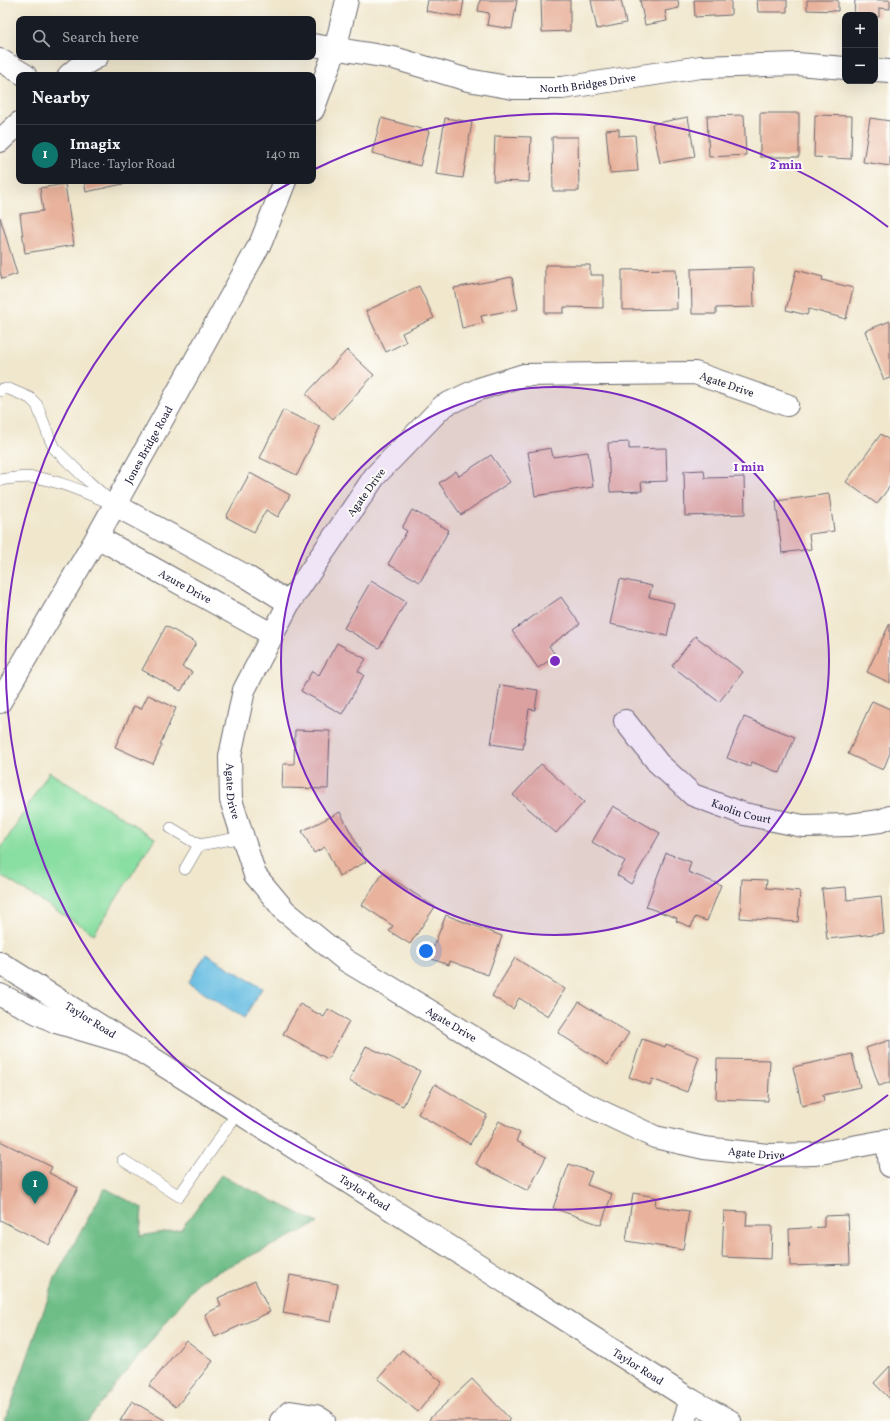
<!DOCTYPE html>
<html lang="en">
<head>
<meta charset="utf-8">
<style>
  body { margin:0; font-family:Vollkorn,serif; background:#20242c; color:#f1f3f6 }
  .controls { position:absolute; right:12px; top:12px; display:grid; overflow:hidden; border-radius:8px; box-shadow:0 4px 16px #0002 }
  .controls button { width:36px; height:36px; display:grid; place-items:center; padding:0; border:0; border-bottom:1px solid #363941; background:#171b24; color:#f1f3f6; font:20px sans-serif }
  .you { position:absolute; left:426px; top:951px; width:14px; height:14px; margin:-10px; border:3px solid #fff; border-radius:50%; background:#1a73e8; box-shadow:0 0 0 6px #1a73e833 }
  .badge { display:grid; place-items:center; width:26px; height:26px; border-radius:50%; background:#0f766e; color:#fff; font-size:13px; font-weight:700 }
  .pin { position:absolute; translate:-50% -33px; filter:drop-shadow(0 1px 2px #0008) }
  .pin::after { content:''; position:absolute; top:21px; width:14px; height:12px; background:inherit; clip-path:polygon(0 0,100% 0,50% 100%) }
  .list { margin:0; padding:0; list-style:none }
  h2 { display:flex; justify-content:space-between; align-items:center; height:52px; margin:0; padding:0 16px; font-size:17px }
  h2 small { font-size:13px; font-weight:400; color:#9ea1a6 }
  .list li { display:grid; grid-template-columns:26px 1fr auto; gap:12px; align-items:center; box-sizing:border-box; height:60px; padding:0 16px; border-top:1px solid #363941 }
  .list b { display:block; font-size:15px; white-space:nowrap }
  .list p { margin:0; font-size:13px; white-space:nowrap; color:#9ea1a6 }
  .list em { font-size:13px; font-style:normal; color:#9ea1a6 }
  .icon { flex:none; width:22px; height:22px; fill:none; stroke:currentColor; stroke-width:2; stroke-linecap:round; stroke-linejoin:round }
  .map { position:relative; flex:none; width:890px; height:1421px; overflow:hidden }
  .search { position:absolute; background:#171b24; box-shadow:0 4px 16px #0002; left:16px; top:16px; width:300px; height:44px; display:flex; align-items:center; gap:10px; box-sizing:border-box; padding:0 14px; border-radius:8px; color:#9ea1a6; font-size:15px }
  .panel { position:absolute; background:#171b24; box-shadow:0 4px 16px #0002; left:16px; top:72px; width:300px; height:112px; border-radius:8px }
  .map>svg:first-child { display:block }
  .green { fill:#89dea1; stroke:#56806e }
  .forest { fill:#6ebd87; stroke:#487061 }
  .water { fill:#64bce2; stroke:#436f8e }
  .building { fill:#e8b29c }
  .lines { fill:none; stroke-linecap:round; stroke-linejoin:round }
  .service-casing { stroke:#6a676e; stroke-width:12 }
  .minor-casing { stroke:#6a676e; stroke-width:24 }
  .secondary-casing { stroke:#6a676e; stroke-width:24 }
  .service { stroke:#fff; stroke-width:11 }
  .minor { stroke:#fff; stroke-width:22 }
  .secondary { stroke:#fff; stroke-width:22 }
  .ring { fill:none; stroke:#7b2cbf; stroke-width:2 }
  .labels { text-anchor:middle; stroke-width:4; stroke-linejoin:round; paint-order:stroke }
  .street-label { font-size:11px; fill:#22223b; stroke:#fdfcf7 }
  .centre { fill:#7b2cbf; stroke:#fdfcf7; stroke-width:2 }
  .ring-label { font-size:12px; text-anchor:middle; font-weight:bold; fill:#7b2cbf; stroke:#fdfcf7; stroke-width:4; stroke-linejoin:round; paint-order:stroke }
</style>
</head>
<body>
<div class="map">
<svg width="890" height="1421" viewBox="0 0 890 1421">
  <rect width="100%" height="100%" fill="#fdfcf7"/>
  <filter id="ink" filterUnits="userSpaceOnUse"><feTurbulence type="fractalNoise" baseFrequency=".025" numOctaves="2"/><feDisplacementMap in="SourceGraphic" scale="8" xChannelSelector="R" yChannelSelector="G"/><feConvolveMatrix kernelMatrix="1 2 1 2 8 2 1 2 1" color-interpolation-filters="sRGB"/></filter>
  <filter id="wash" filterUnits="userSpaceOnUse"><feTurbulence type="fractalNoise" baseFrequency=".012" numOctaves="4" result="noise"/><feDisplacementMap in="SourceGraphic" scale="16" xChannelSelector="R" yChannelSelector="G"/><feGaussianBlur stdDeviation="0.9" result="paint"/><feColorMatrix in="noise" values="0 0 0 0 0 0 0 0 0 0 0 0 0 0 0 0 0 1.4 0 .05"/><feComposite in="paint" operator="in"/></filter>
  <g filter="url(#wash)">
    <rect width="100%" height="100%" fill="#f0e7cd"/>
    <path class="green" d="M49,772l106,66 -61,96 -94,-59v-25z"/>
    <path class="forest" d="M221,1175l97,48 -119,58 -112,140h-84l7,-13 45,-130 50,-90 37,20 -2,28 41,-7z"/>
    <path class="water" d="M206,954l56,34 -18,30 -56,-35z"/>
    <g id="blocks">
      <path class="building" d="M428,0h36l-3,17 -35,-6z
        M480,0h37l-5,29 -25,-4 2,-12 -11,-2z
        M541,0h29v31l-28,1z
        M591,0h30l5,23 -29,6z
        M640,0h38l1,8 -14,3 2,10 -22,4z
        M694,0h37v15l-36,2z
        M757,0h30v12h-29z
        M807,0h31v11l-31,-1z
        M855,0h35v9l-11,-1v9h-4v-2h-21z
        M760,113h39v44h-39z
        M744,115l2,40 -37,2 -2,-41z
        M815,115l37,1 -1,43 -37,-2z
        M688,117l7,40 -35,6 -8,-39z
        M381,118l48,13 -9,35 -48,-13z
        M445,118l27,4 -9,56 -27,-4z
        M870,118l20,3v45l-27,-4z
        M619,129v7l16,-1 3,36 -28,2 -4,-43z
        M495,136l36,1 -2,45 -36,-1z
        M552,137h26l1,54h-26z
        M84,181h47l1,1 -46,10z
        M65,184l9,61 -49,8 -5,-39 23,-3 -3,-23z
        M0,217l17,57 -15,5 -2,-7z
        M545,265h45v10h13v33l-39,-1v6h-19z
        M753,267l1,40 -38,1v6h-24l-1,-45z
        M676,269l1,40 -55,1v-40z
        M796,270l27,7 -1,3 31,8 -7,31 -37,-10 -2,6 -21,-5z
        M512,277l6,32 -37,7 2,7 -21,5 -8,-40z
        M419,286l15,32 -32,15 4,9 -20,10 -20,-41z
        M890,321v57l-6,2 -19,-49z
        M347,350l27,25 -41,44 -27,-25z
        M283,410l37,17 -23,48 -37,-17z
        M881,434l9,7v45l-13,18 -31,-22z
        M629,442v7l37,-1 1,33 -26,1 1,9 -32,1 -2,-49z
        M551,448l2,9 35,-5 5,35 -58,9 -7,-44z
        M491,455l19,27 -49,33 -22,-32 17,-12 3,5z
        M704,470l1,8 39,-1 1,37 -60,2 -1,-45z
        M250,473l40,22 -12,22 -12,-7 -12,22 -28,-15z
        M829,494l5,37 -25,3 2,15 -29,4 -6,-52z
        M412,510l37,20 -29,52 -32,-18 19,-33 -5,-3z
        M620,579l32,7 -3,11 25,6 -7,33 -57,-12z
        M371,581l35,21 -27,46 -35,-20z
        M561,597l19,27 -31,22 7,10 -18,12 -26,-37z
        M890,623v60l-23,-11z
        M166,626l30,17 -14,24 10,5 -11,19 -39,-21z
        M695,636l48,36 -24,30 -47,-36z
        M337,643l29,16 -8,12 6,4 -22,39 -41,-23 11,-20 7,4z
        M500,685l38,5 -3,20 -6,-1 -6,40 -32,-5z
        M148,695l28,13 -16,37h2l-9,19 -38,-17 19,-41 7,3z
        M872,701l18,8v44l-7,17 -35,-16z
        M744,717l51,20 -15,36 -28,-11 -2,5 -23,-9z
        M295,730l35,1 -2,58 -46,-1 1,-24h11z
        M541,764l43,38 -28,31 -43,-38z
        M613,806l47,27 -29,51 -14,-9 8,-14 -33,-19z
        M340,812l26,50 -27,14 -14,-29 -11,6 -12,-22z
        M666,853l25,9 -3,10 33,13 -14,36 -12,-4 -4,10 -15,-6 1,-3 -31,-11z
        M383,873l52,34 -25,37 -21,-13 4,-5 -31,-21z
        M742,879l25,1 -1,8 34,3 -2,31 -58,-4z
        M846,887l1,13 34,-4 3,37 -57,6 -5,-50z
        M446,915l56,21 -14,39 -38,-14 -1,4 -20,-7z
        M515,958l50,31 -17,27 -29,-18 -6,11 -21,-13z
        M579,1002l50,31 -21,32 -50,-32z
        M300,1004l24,13 4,-8 21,12 -21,38 -45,-25z
        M642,1039l23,8 1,-3 33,13 -12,35 -35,-13 -2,6 -21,-8z
        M890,1040v42l-11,4 -13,-38z
        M366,1046l54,25 -17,35 -54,-25z
        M852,1054l8,33 -37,8 1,6 -22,5 -9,-39z
        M717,1059l53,1 -2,41 -52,-2z
        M435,1084l52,31 -17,29 -52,-30z
        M499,1121l21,12 -4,8 30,16 -18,34 -52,-27z
        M0,1141l52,26 -3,6 29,15 -29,57 -49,-25z
        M569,1164l23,8 -5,13 25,9 -11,31 -48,-17z
        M633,1193l23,4 -1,9 34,5 -6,39 -57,-9z
        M724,1211l23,1 -1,14h26l-1,33 -49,-2z
        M848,1215l2,49 -60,2 -1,-37 35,-2v-11z
        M290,1275l48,9 -7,38 -48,-9z
        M255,1281l15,31 -55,25 -10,-23 16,-8 -3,-8z
        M186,1340l27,21 -37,46 -27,-21z
        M402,1350l40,32 -24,30 -40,-33z
        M890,1366v33l-16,-16z
        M472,1379l38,40 -2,2h-77l-2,-2z
        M132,1401l34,20h-46z"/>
    </g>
  </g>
  <g filter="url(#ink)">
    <use href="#blocks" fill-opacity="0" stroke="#6a676e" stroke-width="1"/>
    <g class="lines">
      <defs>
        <path id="service" d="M0,391l2,-2h7l21,9 7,7 12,32 5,11 34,33 27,24c-25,-10 -51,-23 -77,-27 -13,-2 -26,0 -38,2
          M171,828l28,17 44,-8
          M185,869l14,-24
          M123,1160l56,36 59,-84"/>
        <g id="minor">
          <path id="s1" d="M313,45l81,13 74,22 45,8h49l139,-21 96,-3 48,4"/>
          <path d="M0,60l25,15"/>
          <path d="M875,70l15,1"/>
          <path d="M69,75l7,-6 21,-12"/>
          <path d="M0,141l19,-18"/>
          <path id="s2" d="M787,405l-92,-32 -171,2 -45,14 -36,17 -68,70 -86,127 -45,87 -14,66 1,44 24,75 30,36 60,49 234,141 76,36 49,11 64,7 47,-1 75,-14"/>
          <path d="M115,505l129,70 45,28"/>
          <path id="s3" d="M97,537l176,98"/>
          <path id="s4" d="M625,721l33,42 35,32 51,19 59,12 46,-1 31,-4 10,-4"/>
          <path id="s5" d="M0,963l238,149 453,288 39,21"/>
          <path d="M887,1140l3,26"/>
          <path d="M281,1421l9,-9 26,4 8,5"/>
          <path d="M684,1421l7,-21"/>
        </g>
        <g id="secondary">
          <path d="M313,110l22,-60 12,-50"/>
          <path id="s6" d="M0,702l97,-165 164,-295 24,-61"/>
          <path d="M0,995l56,27 71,21"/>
        </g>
      </defs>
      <use href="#service" class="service-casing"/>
      <use href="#minor" class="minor-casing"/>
      <use href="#secondary" class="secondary-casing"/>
      <use href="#service" class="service"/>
      <use href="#minor" class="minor"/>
      <use href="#secondary" class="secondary"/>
    </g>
  </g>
  <circle cx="555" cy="661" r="274" fill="#7b2cbf" fill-opacity=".12"/>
  <g class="ring">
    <circle cx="555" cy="661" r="274"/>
    <path d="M888 1095A547 547 0 1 1 290 183M315 169A547 547 0 0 1 888 227"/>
  </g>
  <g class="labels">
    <g class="street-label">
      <text dy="4" stroke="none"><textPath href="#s1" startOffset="280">North Bridges Drive</textPath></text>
      <text transform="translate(727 384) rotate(19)" y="4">Agate Drive</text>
      <text dy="4" stroke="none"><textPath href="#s6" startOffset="297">Jones Bridge Road</textPath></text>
      <text transform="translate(366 492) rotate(-54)" y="4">Agate Drive</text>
      <text dy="4" stroke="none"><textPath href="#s3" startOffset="101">Azure Drive</textPath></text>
      <text dy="4" stroke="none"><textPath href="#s2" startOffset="807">Agate Drive</textPath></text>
      <text dy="4" stroke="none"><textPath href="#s4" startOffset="152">Kaolin Court</textPath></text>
      <text dy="4" stroke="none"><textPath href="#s5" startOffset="107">Taylor Road</textPath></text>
      <text dy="4" stroke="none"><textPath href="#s2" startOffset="1143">Agate Drive</textPath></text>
      <text dy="4" stroke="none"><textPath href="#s2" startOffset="1479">Agate Drive</textPath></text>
      <text dy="4" stroke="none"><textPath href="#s5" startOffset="431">Taylor Road</textPath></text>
      <text dy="4" stroke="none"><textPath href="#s5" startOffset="755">Taylor Road</textPath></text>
    </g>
  </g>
  <circle cx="555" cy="661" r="6" class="centre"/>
  <g class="ring-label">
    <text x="786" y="169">2 min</text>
    <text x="749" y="471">1 min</text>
  </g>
</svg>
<div class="controls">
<button>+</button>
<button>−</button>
</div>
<div class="you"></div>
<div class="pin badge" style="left:35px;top:1204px">1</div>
<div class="search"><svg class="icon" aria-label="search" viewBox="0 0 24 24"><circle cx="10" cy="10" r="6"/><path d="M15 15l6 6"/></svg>Search here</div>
<section class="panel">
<h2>Nearby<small></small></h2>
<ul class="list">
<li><span class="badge">1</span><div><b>Imagix</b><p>Place · Taylor Road</p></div><em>140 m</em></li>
</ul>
</section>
</div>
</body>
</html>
